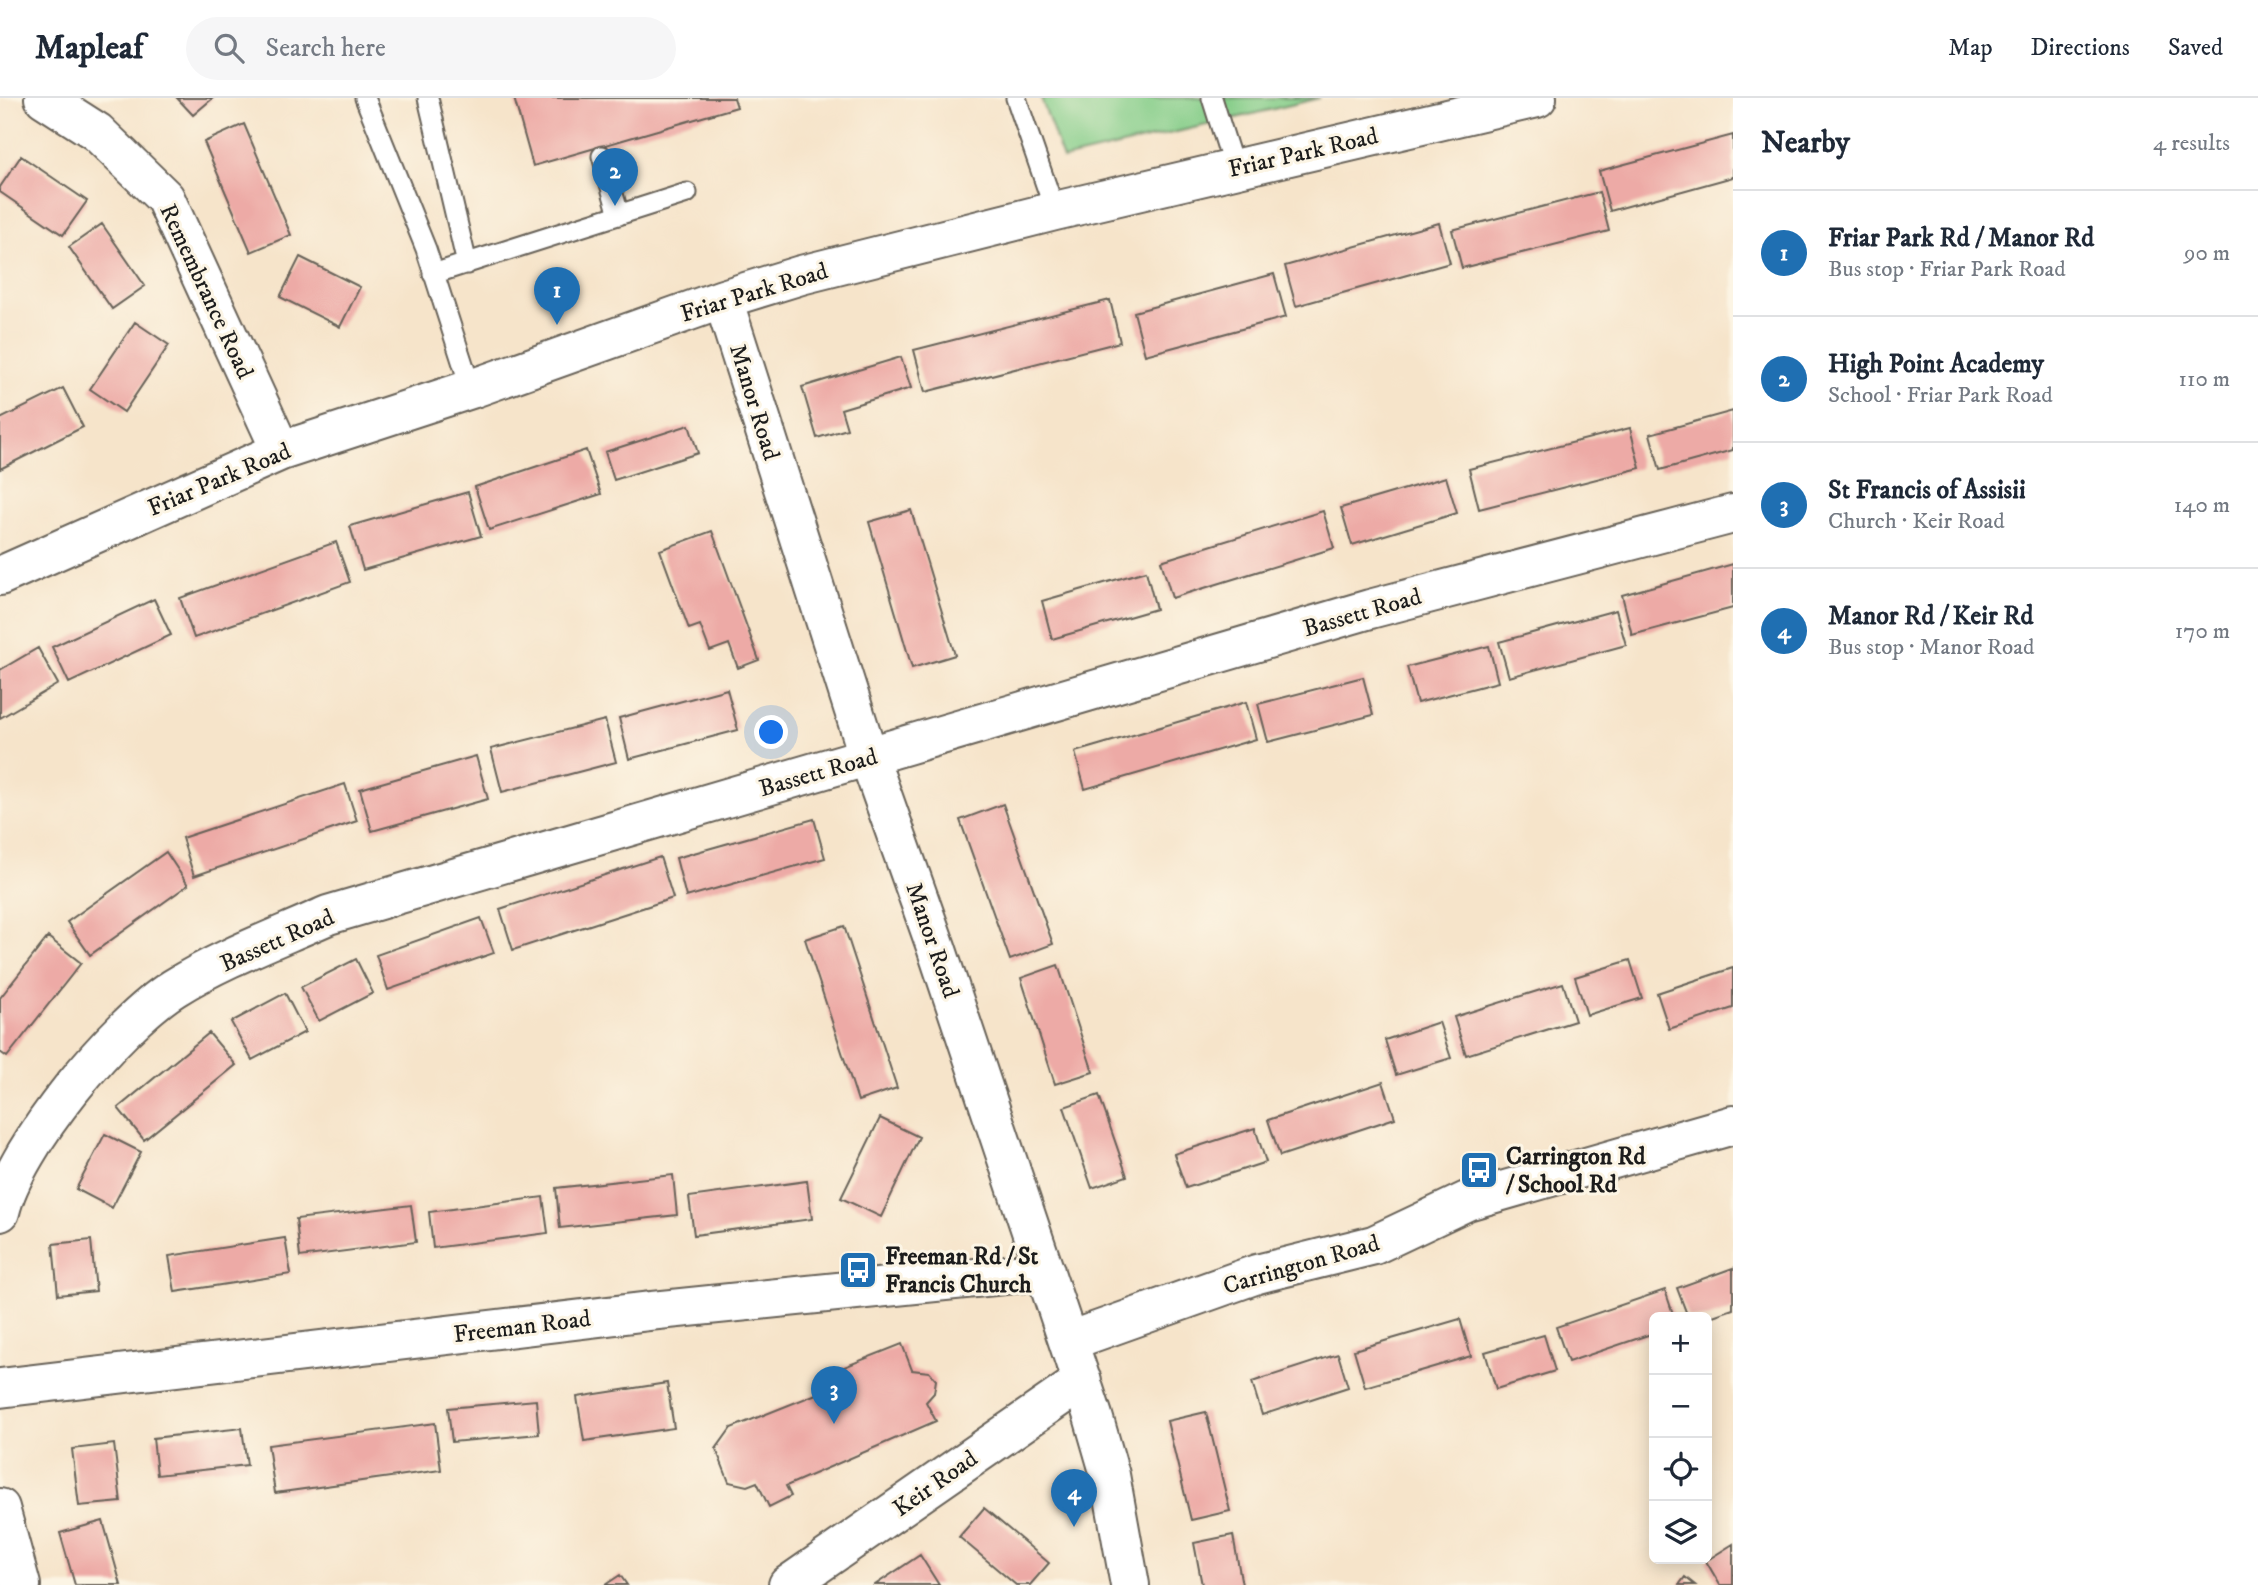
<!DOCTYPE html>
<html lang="en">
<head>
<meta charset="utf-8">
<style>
  body { margin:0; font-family:"IM FELL DW Pica",serif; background:#f6f6f7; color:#1f2937 }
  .controls { position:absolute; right:21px; bottom:21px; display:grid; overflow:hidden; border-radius:10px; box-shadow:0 4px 18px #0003 }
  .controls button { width:63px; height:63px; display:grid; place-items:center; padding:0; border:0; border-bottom:2px solid #e0e1e3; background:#fff; color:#1f2937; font:35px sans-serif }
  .you { position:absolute; left:772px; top:635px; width:24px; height:24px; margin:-18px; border:5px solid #fff; border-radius:50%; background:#1a73e8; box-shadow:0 0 0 10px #1a73e833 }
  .badge { display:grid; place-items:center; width:46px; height:46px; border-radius:50%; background:#1f6fb2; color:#fff; font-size:23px; font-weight:700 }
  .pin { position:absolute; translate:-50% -58px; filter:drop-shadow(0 2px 4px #0008) }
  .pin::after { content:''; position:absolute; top:37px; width:24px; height:21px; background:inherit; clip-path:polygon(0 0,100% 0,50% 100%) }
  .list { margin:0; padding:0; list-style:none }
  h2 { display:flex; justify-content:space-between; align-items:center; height:91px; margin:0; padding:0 28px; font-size:30px }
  h2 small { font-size:23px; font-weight:400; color:#747a83 }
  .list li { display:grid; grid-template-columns:46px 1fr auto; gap:21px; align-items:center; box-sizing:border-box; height:126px; padding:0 28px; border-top:2px solid #e0e1e3 }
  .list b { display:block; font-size:26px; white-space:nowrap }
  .list p { margin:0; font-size:23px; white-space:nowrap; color:#747a83 }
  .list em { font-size:23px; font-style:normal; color:#747a83 }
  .icon { flex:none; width:38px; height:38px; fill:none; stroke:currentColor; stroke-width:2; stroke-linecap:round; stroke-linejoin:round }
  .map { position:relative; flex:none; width:1733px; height:1487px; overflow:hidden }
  header { display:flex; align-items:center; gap:42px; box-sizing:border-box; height:98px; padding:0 35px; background:#fff; border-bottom:2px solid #e0e1e3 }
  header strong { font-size:33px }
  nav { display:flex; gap:38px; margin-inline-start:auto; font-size:24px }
  .search { width:490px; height:63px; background:#f6f6f7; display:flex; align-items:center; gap:18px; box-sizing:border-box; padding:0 24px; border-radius:38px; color:#747a83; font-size:26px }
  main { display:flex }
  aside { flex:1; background:#fff }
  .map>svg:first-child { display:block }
  .garden { fill:#85cd89; stroke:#507452; stroke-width:2 }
  .building { fill:#edaaa6 }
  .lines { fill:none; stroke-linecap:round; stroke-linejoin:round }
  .lane-casing { stroke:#686259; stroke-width:23 }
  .street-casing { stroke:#686259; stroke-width:42 }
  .lane { stroke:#fff; stroke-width:19 }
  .street { stroke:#fff; stroke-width:38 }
  .labels { text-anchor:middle; stroke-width:6; stroke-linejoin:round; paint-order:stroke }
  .street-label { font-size:24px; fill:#1c1c1c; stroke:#fcf5e5 }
  .poi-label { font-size:24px; font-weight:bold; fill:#1c1c1c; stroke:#fcf5e5; text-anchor:start }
</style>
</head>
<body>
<header>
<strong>Mapleaf</strong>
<div class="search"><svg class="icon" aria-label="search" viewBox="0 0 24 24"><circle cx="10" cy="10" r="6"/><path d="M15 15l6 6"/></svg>Search here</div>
<nav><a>Map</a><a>Directions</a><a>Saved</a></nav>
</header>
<main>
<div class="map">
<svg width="1733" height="1487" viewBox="0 0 1733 1487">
  <rect width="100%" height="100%" fill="#fcf5e5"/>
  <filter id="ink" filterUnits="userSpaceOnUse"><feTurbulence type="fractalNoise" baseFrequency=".0143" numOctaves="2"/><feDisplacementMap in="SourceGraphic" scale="14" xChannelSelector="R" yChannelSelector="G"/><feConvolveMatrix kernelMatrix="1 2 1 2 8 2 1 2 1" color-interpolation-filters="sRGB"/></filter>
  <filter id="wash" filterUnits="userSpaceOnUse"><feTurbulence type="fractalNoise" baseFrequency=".00686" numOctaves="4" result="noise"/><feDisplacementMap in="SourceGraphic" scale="28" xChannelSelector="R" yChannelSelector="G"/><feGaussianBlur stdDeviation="1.57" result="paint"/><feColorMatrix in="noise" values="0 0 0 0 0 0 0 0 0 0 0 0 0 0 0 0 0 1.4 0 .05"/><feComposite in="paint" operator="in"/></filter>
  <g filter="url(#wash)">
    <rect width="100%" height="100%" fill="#f6e4ca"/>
    <path class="garden" d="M1041,0h279l-257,61z"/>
    <g id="blocks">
      <path class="building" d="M177,0h36l-20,17z
        M514,0h220l3,9 -204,59z
        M244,26l47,111 -40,17 -47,-110z
        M1733,37v42l-123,34 -11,-40z
        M21,58l66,45 -24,34 -63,-43v-5z
        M1599,94l10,39 -147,37 -10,-38z
        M1439,125l11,40 -154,43 -11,-40z
        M102,126l43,62 -33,23 -43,-62z
        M300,159l60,30 -20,40 -60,-30z
        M1274,176l12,43 -141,38 -11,-43z
        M1110,202l10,42 -195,50 -11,-42z
        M135,224l34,23 -45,67 -34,-23z
        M901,259l10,31 -70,21 6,20 -30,9 -15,-51z
        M63,290l20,39 -83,42v-50z
        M1733,313v39l-73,20 -10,-36z
        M689,327l9,28 -84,27 -9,-28z
        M1630,330l10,40 -161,41 -10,-40z
        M586,352l15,44 -112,36 -14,-43z
        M1446,379l11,36 -105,32 -11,-37z
        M468,394l13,44 -118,34 -13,-44z
        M911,412l44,145 -43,13 -43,-146z
        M1323,413l11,37 -162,50 -11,-37z
        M712,433l47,129 -21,8 -9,-24 -19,7 -10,-26 -11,4 -29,-79z
        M336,444l14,40 -156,56 -14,-40z
        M1733,466v44l-101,27 -10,-40z
        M1146,473l10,38 -104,30 -10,-38z
        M154,501l17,36 -102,48 -17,-36z
        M1616,512l10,35 -117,32 -10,-35z
        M1489,548l9,36 -81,21 -10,-36z
        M38,550l20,36 -58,34v-48z
        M1363,579l10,38 -105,27 -10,-38z
        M727,591l11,41 -109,29 -10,-41z
        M1246,604l10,37 -171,50 -10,-37z
        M605,622l11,42 -114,30 -11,-43z
        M476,658l12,43 -116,32 -12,-42z
        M345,686l12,37 -163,55 -12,-38z
        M1003,706l50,140 -43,16 -50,-140z
        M814,721l11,39 -139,39 -10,-39z
        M166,754l22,33 -98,70 -23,-33z
        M660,759l13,41 -160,52 -13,-41z
        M481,820l13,35 -106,37 -12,-35z
        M844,828l53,162 -39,13 -53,-162z
        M48,839l33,26 -74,94 -7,-5v-54z
        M356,861l17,34 -54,28 -18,-34z
        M1630,862l12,38 -55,17 -12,-38z
        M1058,867l35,107 -38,12 -34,-106z
        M1733,870v40l-64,21 -12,-36z
        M1563,885l12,38 -109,34 -12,-38z
        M285,895l20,39 -53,28 -21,-38z
        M1439,924l12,36 -55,17 -11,-35z
        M209,935l27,32 -92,75 -26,-32z
        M1383,984l12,36 -115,38 -12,-36z
        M1099,997l28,81 -35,12 -28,-81z
        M880,1020l39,19 -38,80 -40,-19z
        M1255,1030l11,34 -80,26 -12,-34z
        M105,1036l36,18 -29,56 -36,-19z
        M673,1077l4,40 -117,13 -4,-40z
        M807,1083l5,38 -118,16 -5,-38z
        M543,1099l5,36 -115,15 -4,-36z
        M411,1107l5,37 -116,15 -4,-38z
        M285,1140l6,36 -116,18 -6,-36z
        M91,1142l5,51 -38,4 -5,-51z
        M1733,1170v41l-26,9 -19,-1 -11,-29z
        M1665,1192l9,27h-20v16l-86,29 -12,-35z
        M1460,1221l11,37 -106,31 -11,-37z
        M1544,1237l11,36 -59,18 -11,-37z
        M902,1246l10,26 17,2 7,8 -2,13 -8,9 10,19 -150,65 5,10 -22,11 -12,-25 -10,4 -18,-4 -13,-33 15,-21 108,-43 -5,-14z
        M1338,1256l10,33 -86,28 -10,-33z
        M667,1285l7,45 -90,13 -7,-44z
        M536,1302l3,34 -87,8 -4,-34z
        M1206,1314l24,99 -39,9 -24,-99z
        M435,1325l6,47 -166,23 -7,-48z
        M242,1330l5,37 -90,10 -4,-37z
        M114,1346l7,58 -42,4 -7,-57z
        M984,1410l65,55 -19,22h-14l-57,-48z
        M103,1423l18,64h-46l-15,-52z
        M1233,1437l9,50h-40l-8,-42z
        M1733,1446v41h-13l-14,-24z
        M920,1457l19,30h-64z
        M620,1477l7,10h-22z
        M1685,1479l10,8h-16z"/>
    </g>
  </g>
  <g filter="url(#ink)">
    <use href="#blocks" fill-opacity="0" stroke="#686259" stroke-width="2"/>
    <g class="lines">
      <defs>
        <path id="lane" d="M365,0l61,151 45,140
          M428,0l39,166
          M1016,0l39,113
          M1212,0l22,70
          M602,58l17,59
          M433,176l254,-81"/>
        <path id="street" d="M44,0l53,34 68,66 116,253
          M723,201l146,459 67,189 157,469 17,59 20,110
          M0,478l281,-125 190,-62 252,-90 78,-24 254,-64 482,-113
          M0,1114c15,-66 117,-188 174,-224 48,-30 103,-50 154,-73l1042,-306 363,-95
          M1069,1243l188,-67 117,-29 93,-44 266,-76
          M0,1290l650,-77 395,-40
          M0,1410l21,77
          M788,1487l294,-204"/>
      </defs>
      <use href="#lane" class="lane-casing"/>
      <use href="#street" class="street-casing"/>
      <use href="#lane" class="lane"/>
      <use href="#street" class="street"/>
    </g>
  </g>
  <defs>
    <symbol id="bus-square" viewBox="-11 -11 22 22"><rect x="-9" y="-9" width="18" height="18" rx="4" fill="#1f6fb2" stroke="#fcf5e5"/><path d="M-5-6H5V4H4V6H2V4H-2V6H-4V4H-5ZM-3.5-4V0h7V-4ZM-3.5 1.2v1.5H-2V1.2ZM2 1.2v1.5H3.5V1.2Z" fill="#fff"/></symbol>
  </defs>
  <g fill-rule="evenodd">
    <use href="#bus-square" x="1457" y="1050" width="44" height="44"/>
    <use href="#bus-square" x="836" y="1150" width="44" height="44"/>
  </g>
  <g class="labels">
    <g class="street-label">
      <text transform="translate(1303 54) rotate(-13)" y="8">Friar Park Road</text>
      <text transform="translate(207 193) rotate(65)" y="8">Remembrance Road</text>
      <text transform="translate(754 194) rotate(-17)" y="8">Friar Park Road</text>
      <text transform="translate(755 304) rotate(73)" y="8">Manor Road</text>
      <text transform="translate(219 381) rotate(-23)" y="8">Friar Park Road</text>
      <text transform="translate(1362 514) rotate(-16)" y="8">Bassett Road</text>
      <text transform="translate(818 674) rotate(-16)" y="8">Bassett Road</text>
      <text transform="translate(277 842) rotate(-24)" y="8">Bassett Road</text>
      <text transform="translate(933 842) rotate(71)" y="8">Manor Road</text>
      <text transform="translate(1301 1166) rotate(-16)" y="8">Carrington Road</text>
      <text transform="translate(522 1228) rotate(-7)" y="8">Freeman Road</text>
      <text transform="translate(935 1385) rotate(-35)" y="8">Keir Road</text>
    </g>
    <g class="poi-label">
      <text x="1506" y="1066">Carrington Rd<tspan x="1506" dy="28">/ School Rd</tspan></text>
      <text x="885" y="1166">Freeman Rd / St<tspan x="885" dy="28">Francis Church</tspan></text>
    </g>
  </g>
</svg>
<div class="controls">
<button>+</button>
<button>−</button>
<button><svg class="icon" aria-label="locate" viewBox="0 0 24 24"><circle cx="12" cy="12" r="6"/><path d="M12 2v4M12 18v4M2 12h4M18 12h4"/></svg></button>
<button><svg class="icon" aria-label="layers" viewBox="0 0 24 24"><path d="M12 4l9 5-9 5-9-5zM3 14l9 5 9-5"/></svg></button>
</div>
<div class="you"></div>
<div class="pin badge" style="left:557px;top:227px">1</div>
<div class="pin badge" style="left:615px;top:108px">2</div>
<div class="pin badge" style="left:834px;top:1326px">3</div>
<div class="pin badge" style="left:1074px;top:1429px">4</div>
</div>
<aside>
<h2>Nearby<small>4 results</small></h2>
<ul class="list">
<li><span class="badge">1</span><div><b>Friar Park Rd / Manor Rd</b><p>Bus stop · Friar Park Road</p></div><em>90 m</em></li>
<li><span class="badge">2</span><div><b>High Point Academy</b><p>School · Friar Park Road</p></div><em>110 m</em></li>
<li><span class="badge">3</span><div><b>St Francis of Assisii</b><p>Church · Keir Road</p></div><em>140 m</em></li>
<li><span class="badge">4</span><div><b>Manor Rd / Keir Rd</b><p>Bus stop · Manor Road</p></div><em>170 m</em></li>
</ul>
</aside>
</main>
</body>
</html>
